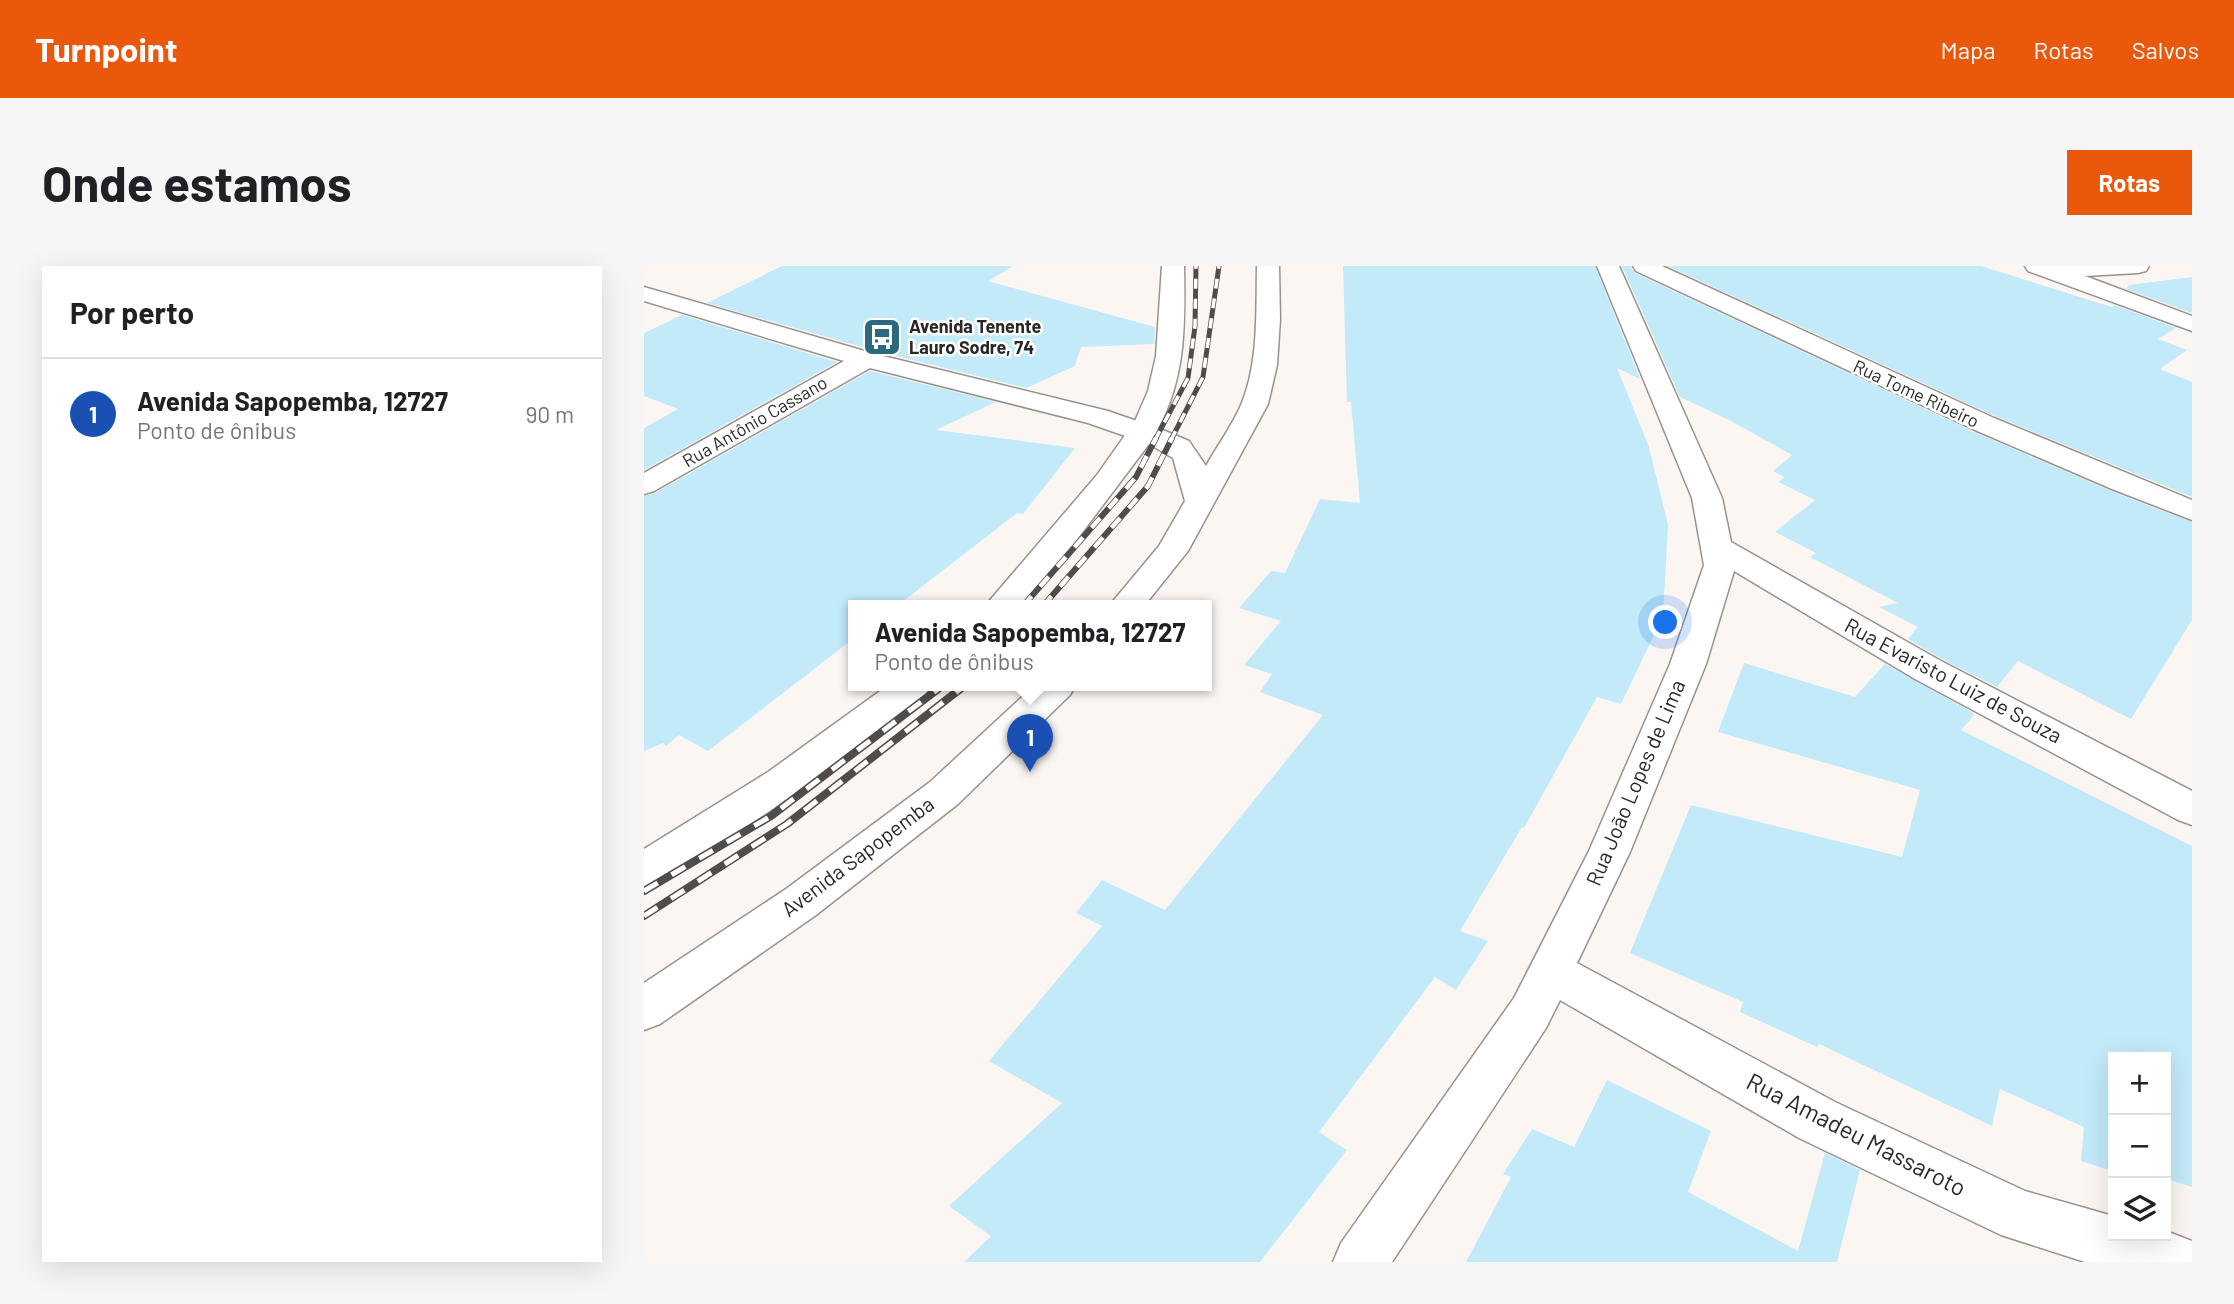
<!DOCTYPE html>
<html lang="pt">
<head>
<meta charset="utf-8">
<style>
  body { margin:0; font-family:Barlow,sans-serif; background:#f6f6f6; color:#202124 }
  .controls { position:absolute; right:21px; bottom:21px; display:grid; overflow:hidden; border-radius:0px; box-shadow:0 7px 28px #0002 }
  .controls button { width:63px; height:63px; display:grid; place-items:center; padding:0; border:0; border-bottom:2px solid #e0e0e0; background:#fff; color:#202124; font:35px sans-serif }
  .you { position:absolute; left:1022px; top:357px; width:24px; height:24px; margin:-18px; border:5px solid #fff; border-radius:50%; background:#1a73e8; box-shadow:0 0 0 10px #1a73e833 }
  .badge { display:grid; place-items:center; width:46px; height:46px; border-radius:50%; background:#ea580c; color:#fff; font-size:23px; font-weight:700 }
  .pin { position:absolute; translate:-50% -58px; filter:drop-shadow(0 2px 4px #0008) }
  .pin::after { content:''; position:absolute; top:37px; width:24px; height:21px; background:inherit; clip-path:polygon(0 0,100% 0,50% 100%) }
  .popup { position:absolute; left:204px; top:334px; width:364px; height:91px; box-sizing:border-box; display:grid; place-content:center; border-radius:0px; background:#fff; filter:drop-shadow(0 2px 5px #0005); font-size:23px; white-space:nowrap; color:#757577 }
  .popup b { font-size:26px; color:#202124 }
  .popup::after { content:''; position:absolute; left:50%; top:100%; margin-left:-14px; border:14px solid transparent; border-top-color:#fff }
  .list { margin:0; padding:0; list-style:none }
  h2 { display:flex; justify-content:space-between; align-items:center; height:91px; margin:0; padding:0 28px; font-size:30px }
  h2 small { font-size:23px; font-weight:400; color:#757577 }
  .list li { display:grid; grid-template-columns:46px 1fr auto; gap:21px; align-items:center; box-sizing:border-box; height:112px; padding:0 28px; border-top:2px solid #e0e0e0 }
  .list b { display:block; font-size:26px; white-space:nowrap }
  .list p { margin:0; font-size:23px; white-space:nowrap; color:#757577 }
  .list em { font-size:23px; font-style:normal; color:#757577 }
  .icon { flex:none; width:38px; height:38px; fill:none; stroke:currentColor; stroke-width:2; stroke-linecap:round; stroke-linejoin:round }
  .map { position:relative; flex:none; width:1548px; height:996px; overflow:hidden; border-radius:0px }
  header { display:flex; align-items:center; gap:42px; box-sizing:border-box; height:98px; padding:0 35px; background:#ea580c; color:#fff }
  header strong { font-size:33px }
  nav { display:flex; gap:38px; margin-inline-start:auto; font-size:24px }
  .intro { display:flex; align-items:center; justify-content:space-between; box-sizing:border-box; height:168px; padding:0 42px }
  h1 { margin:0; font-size:49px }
  .button { padding:18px 32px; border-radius:0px; background:#ea580c; color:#fff; font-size:24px; font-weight:700 }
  main { display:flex; gap:42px; padding:0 42px }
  aside { flex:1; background:#fff; border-radius:0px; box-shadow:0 7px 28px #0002 }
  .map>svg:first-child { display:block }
  .building { fill:#c2eaf9 }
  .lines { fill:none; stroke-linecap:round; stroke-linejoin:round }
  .street-casing { stroke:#97928f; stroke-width:3 }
  .primary-casing { stroke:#97928f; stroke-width:3 }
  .street { fill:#fff; fill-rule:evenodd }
  .primary { fill:#fff; fill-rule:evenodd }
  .rail-far2-casing { stroke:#4f4c4b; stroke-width:5 }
  .rail-far1-casing { stroke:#4f4c4b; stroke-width:6 }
  .rail-casing { stroke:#4f4c4b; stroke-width:8 }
  .rail-far2 { stroke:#fff; stroke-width:3.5; stroke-dasharray:10; stroke-linecap:butt }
  .rail-far1 { stroke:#fff; stroke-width:4.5; stroke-dasharray:13; stroke-linecap:butt }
  .rail { stroke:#fff; stroke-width:5; stroke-dasharray:16; stroke-linecap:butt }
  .labels { text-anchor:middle; stroke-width:5; stroke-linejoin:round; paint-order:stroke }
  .far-poi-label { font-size:18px; font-weight:bold; fill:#2a2827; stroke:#fff; text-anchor:start }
  .far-street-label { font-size:18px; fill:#2a2827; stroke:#fff }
  .street-label { font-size:21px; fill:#2a2827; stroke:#fff }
  .near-street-label { font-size:24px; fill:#2a2827; stroke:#fff }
</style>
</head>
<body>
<header>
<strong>Turnpoint</strong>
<nav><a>Mapa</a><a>Rotas</a><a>Salvos</a></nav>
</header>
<div class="intro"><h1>Onde estamos</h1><a class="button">Rotas</a></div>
<main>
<aside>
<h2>Por perto<small></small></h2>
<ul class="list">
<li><span class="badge" style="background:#1a4fb4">1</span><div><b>Avenida Sapopemba, 12727</b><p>Ponto de ônibus</p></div><em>90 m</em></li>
</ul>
</aside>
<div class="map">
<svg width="1548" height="996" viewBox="0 0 1548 996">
  <rect width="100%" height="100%" fill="#fcf6f3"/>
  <path class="building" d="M138,0h231l-25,15 167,46 -1,17 -73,3 -6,19 -49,22 -150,-37 -169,-48z
    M699,0h252l45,113 -23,-11 32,79 19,78 -5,91 -42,88 -24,-7 -73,131 -2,-1 -62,104 28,10 -32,49 -21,-13 -116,155 28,18 -87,112h-296l27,-26 -42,-30 113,-103 -73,-42 113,-135 -26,-13 26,-33 63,30 158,-195 -63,-23 12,-18 -28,-9 37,-44 -42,-13 32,-37 14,2 35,-74 40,4 -9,-101h-4z
    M978,0h8l5,7 339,159 137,59 81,31v98l-61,99 -113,-58 -21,26 -55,-28 -34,-20 10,-12 -39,-20 19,-4 -88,-46 6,-4 -41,-21 40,-32 -37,-18 7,-5 -12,-6 19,-16 -61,-34 -51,-24z
    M1024,0h313l131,41 2,-2 62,23 -18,11 29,11 -27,19 32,13v115l-197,-81z
    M1548,11v36l-66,-24 3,-4z
    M38,49l155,47 -193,108v-42l34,-19 -34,-13v-63z
    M226,105l126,31 -60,28 139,18 -52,66 -6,-1 -120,93h-44v33l-145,112 -29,-16 -13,11 -3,-3 -19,8v-255l11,-3z
    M1100,397l111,34 30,-33 90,50 -14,16 231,116v341l-25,-8 -1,8v-130h-53v114l-32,-10 3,-34 -84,-38 -8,37 -173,-82 -2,3 -77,-35 3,-10 -113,-49 61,-148 211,52 18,-67 -202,-58z
    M963,814l104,51 -23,61 110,59 27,-98 35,17 -23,92h-371l45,-85 -8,-3 29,-45 42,18z"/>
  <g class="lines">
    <defs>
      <path id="street" d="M953,0h22l103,232 9,44 210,119 251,130v34l-14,-5 -263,-141 -181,-108 -28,93 -76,188 -53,111 258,139 190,89 88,25v20h53v-5l26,10v21h-107l-84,-27 -202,-97 -239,-138 -14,28 -154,234h-59l8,-19 173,-245 75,-147 81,-187 34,-99 -12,-67z
        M989,0h29l332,152 198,82v20l-80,-31 -137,-59 -339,-159z
        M1381,0h124l-3,5 -8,2 -53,3 107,40v15l-164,-60z
        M0,21l231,67 233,57 43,15 4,6 -4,6 -10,2 -10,-2 -43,-15 -218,-55 -216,123 -10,3v-21l200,-112 -200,-60z"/>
      <path id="primary" d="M518,0h22c1,56 2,112 -26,162l31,13 17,25c11,-20 26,-40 35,-61 18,-42 15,-95 16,-139h22l1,53 -3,46 -9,39 -80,147 -44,55h-35l50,-60 26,-45 -12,-43 -24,-14 -80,106 -48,56h-36l112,-131 38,-54 13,-30 8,-35z
        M243,420h43l-5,9c-61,49 -123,95 -188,138 -29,20 -60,43 -93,54v-38l124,-77z
        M390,420h41l-5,9 -112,109 -142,111 -156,109 -16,6v-47l142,-94 144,-107z"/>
    </defs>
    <use href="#street" class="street-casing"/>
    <use href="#primary" class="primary-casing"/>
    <use href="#street" class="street"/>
    <use href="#primary" class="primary"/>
    <defs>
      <path id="rail-far2" d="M511,174l33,-62 7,-52 1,-60
        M527,174l32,-63 16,-111"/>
      <path id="rail-far1" d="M379,340l113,-129 20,-39
        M399,340l105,-120 24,-48"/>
      <path id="rail" d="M0,625l127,-75 171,-130
        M0,650l143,-92 177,-138"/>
    </defs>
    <use href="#rail-far2" class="rail-far2-casing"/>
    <use href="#rail-far1" class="rail-far1-casing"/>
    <use href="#rail" class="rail-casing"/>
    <use href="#rail-far2" class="rail-far2"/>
    <use href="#rail-far1" class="rail-far1"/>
    <use href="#rail" class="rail"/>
  </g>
  <defs>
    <symbol id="bus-square" viewBox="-11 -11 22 22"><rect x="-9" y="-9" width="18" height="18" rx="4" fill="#2a697e" stroke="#fff"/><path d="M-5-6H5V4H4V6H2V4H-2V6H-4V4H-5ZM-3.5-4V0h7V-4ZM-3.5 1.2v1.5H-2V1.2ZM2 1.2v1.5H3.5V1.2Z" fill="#fff"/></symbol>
  </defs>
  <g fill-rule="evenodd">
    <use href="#bus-square" x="216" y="49" width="44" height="44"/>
  </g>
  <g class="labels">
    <g class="far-poi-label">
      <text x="265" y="67">Avenida Tenente<tspan x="265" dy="21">Lauro Sodre, 74</tspan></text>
    </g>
    <g class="far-street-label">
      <text transform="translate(1272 128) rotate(25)" y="6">Rua Tome Ribeiro</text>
      <text transform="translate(111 156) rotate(-30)" y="6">Rua Antônio Cassano</text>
    </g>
    <g class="street-label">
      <text transform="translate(1309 415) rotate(28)" y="7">Rua Evaristo Luiz de Souza</text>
      <text transform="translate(992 517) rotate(-67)" y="7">Rua João Lopes de Lima</text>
      <text transform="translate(214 591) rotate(-37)" y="7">Avenida Sapopemba</text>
    </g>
    <g class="near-street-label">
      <text transform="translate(1212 869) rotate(27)" y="8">Rua Amadeu Massaroto</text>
    </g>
  </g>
</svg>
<div class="controls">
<button>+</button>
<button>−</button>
<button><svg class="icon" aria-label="layers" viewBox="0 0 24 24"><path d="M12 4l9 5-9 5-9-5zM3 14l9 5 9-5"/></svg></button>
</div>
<div class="you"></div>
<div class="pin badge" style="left:386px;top:506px;background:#1a4fb4">1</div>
<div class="popup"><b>Avenida Sapopemba, 12727</b>Ponto de ônibus</div>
</div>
</main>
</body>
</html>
